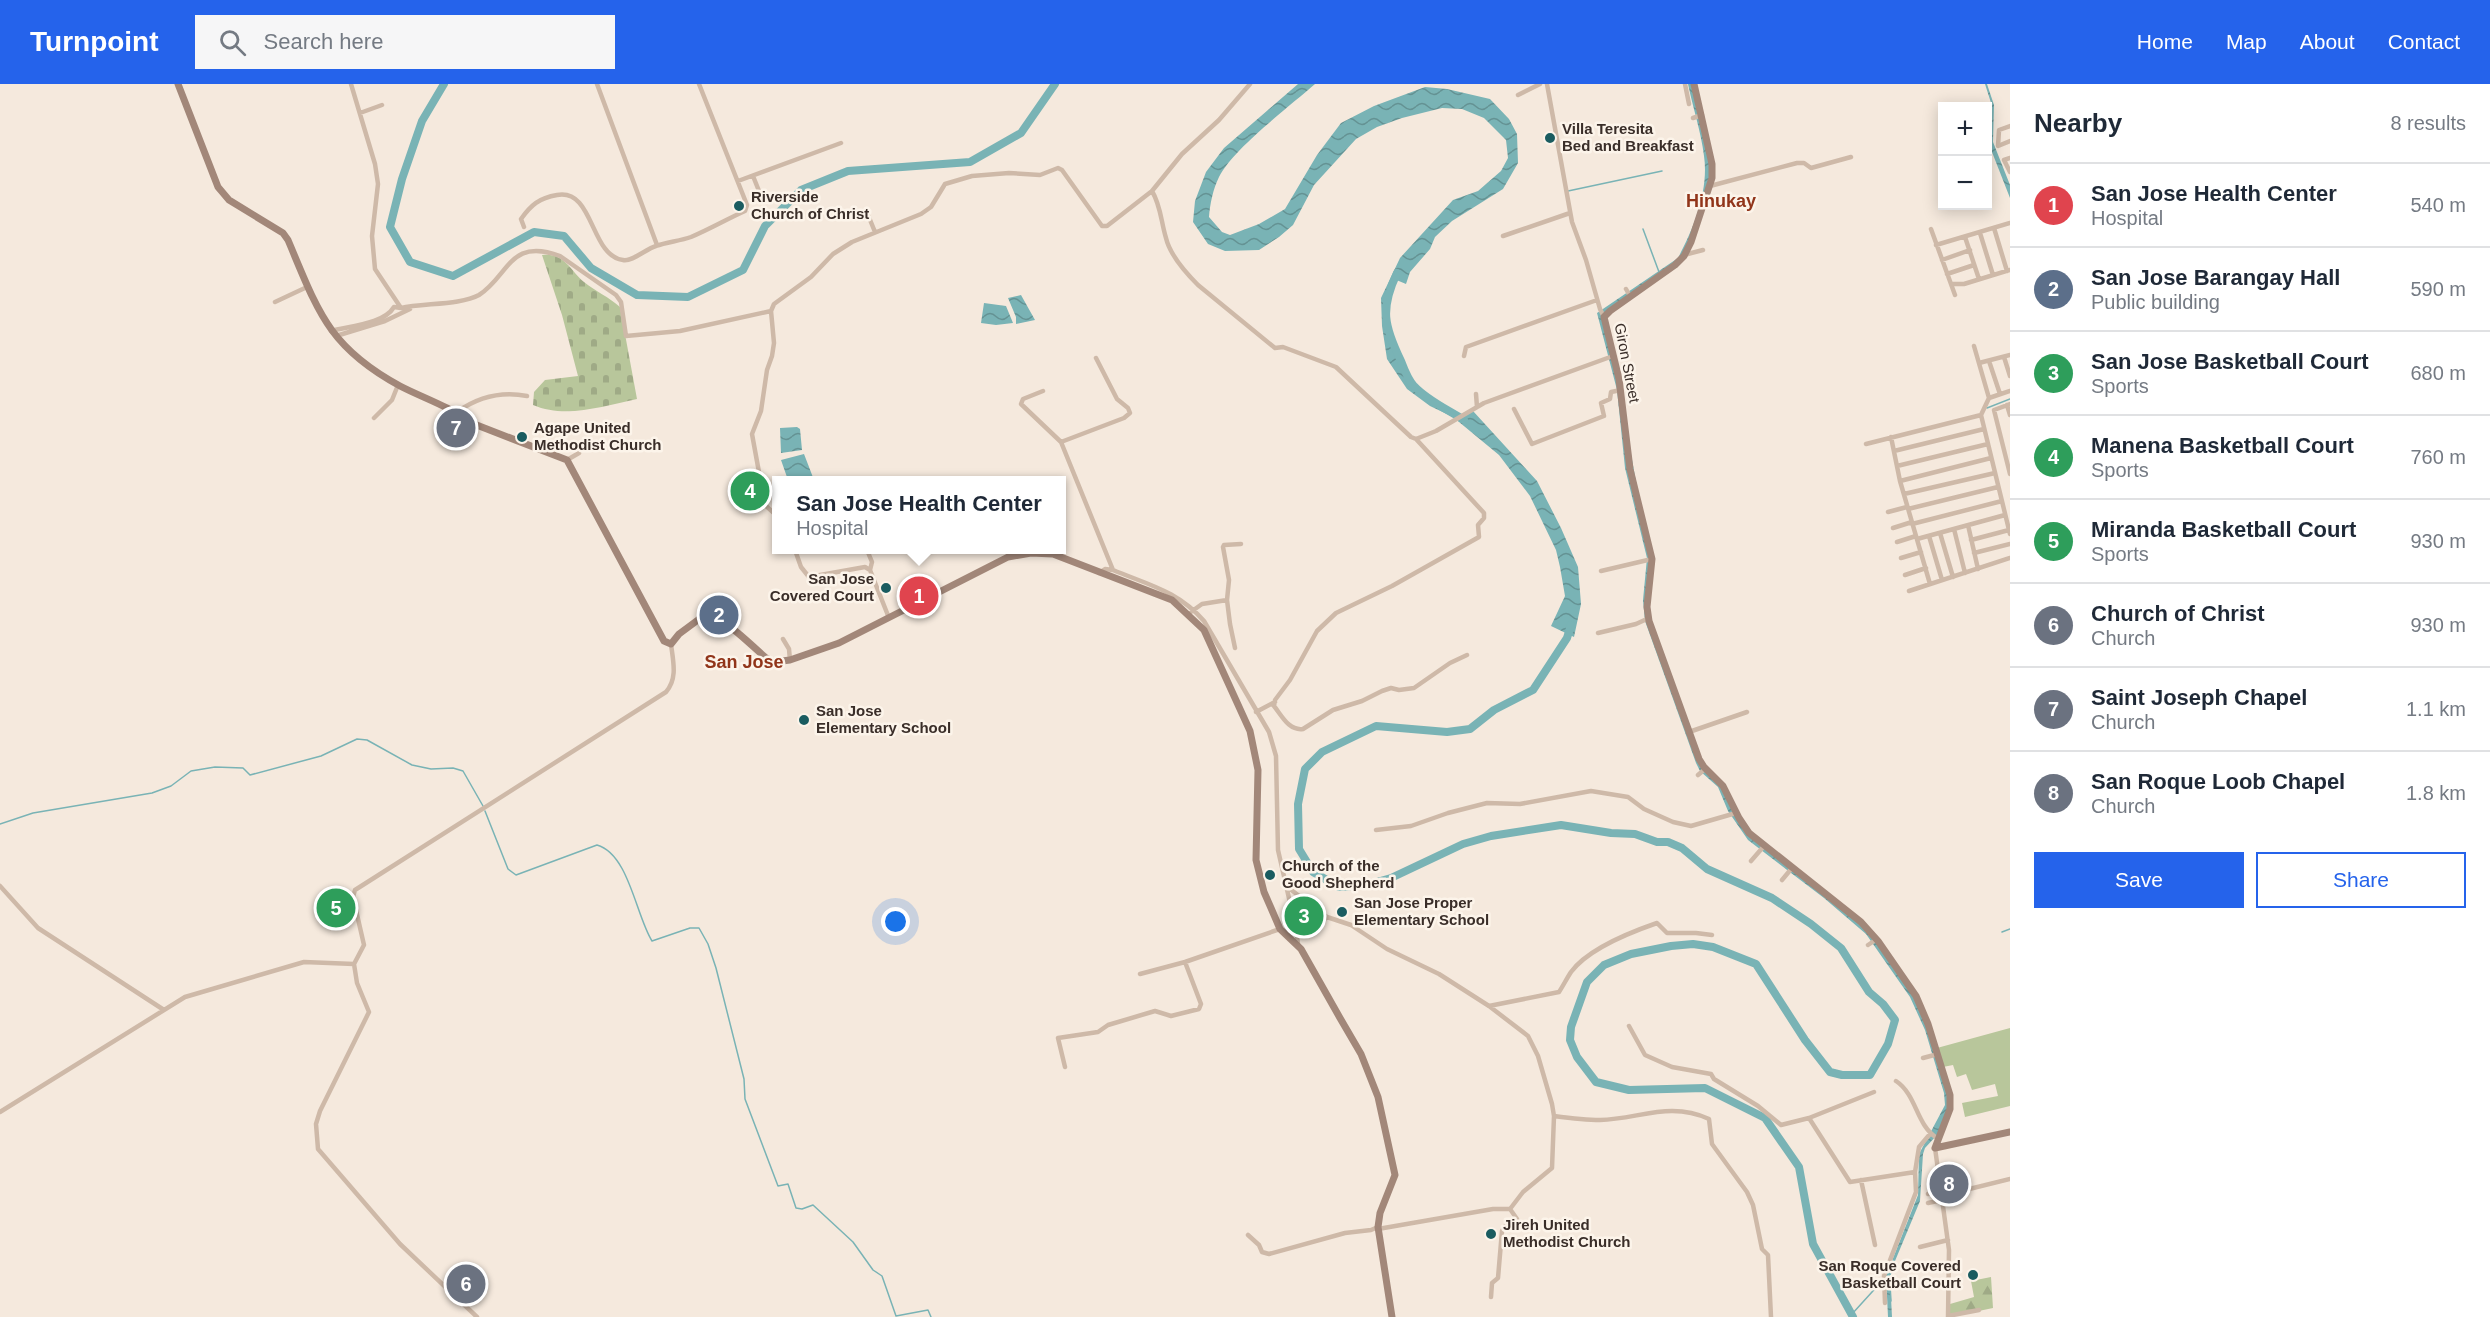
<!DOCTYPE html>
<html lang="en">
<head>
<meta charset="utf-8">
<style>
  body { margin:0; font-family:Helvetica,sans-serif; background:#f6f6f7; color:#1f2937 }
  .controls { position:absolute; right:18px; top:18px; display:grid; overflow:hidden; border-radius:0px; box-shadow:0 3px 15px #0003 }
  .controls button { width:54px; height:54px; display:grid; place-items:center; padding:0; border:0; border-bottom:2px solid #e0e1e3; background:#fff; color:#1f2937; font:30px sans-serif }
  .you { position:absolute; left:896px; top:838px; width:21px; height:21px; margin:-15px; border:4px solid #fff; border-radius:50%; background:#1a73e8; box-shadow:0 0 0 9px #1a73e833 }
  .badge { display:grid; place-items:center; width:39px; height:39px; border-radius:50%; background:#2563eb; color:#fff; font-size:20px; font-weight:700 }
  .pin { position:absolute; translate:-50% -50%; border:3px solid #fff; box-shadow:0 2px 6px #0006 }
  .popup { position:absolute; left:772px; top:392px; width:294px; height:78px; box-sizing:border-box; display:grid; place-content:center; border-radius:0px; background:#fff; filter:drop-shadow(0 2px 4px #0005); font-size:20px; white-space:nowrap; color:#747a83 }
  .popup b { font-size:22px; color:#1f2937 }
  .popup::after { content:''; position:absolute; left:50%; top:100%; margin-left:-12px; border:12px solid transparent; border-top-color:#fff }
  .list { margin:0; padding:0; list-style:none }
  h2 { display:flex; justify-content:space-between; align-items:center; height:78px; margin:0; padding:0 24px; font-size:26px }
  h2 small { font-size:20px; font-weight:400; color:#747a83 }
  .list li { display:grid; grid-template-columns:39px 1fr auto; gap:18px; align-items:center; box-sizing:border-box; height:84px; padding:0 24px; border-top:2px solid #e0e1e3 }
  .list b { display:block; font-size:22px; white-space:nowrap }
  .list p { margin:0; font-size:20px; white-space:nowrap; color:#747a83 }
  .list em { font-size:20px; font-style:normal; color:#747a83 }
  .actions { display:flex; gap:12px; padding:18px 24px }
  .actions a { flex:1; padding:14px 0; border:2px solid #2563eb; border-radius:0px; text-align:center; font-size:21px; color:#2563eb }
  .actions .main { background:#2563eb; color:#fff }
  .icon { flex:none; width:33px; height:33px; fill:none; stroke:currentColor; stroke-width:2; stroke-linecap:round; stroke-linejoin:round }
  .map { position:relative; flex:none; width:2010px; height:1233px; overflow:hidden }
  header { display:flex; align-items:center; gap:36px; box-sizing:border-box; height:84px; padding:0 30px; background:#2563eb; color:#fff }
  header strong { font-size:28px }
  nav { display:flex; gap:33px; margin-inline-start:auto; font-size:21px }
  .search { width:420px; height:54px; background:#f6f6f7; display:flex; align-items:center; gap:15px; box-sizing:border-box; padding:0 21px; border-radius:0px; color:#747a83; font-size:22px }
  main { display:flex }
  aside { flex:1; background:#fff }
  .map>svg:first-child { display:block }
  .green { fill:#b8c69b }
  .forest { fill:url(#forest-firs) }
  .cemetery { fill:url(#cemetery-stones) }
  .water { fill:url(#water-waves) }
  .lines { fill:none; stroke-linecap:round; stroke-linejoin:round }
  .stream { stroke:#79b3b5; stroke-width:1.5 }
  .river { stroke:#79b3b5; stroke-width:8 }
  .street { stroke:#ceb9a8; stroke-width:4.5 }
  .secondary { stroke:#a28779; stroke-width:7 }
  .poi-dot { fill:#1a5c60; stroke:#fcf4ea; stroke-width:2 }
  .labels { text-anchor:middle; stroke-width:5; stroke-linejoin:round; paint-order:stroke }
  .poi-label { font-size:15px; font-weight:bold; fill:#3a2e29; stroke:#fcf4ea; text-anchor:start }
  .street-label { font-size:15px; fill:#3a2e29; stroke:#fcf4ea }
  .quarter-label { font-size:18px; font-weight:bold; fill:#91351a; stroke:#fcf4ea }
</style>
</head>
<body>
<header>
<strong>Turnpoint</strong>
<div class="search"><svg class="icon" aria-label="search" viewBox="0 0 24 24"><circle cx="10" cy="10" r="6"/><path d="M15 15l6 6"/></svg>Search here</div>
<nav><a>Home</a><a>Map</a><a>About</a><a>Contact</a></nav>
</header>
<main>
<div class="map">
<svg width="2010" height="1233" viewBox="0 0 2010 1233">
  <defs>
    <pattern id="forest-firs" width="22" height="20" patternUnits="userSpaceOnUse" patternTransform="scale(1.5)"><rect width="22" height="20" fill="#b8c69b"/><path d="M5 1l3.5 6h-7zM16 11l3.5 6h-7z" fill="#9faa86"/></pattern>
    <pattern id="cemetery-stones" width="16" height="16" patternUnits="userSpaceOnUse" patternTransform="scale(1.5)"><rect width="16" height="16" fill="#b8c69b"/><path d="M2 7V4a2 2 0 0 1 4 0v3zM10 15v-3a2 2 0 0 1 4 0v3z" fill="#9faa86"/></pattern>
    <pattern id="water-waves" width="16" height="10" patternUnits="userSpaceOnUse" patternTransform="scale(1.5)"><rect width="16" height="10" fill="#79b3b5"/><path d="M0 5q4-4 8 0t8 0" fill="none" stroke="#649293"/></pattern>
  </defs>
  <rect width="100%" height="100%" fill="#f5e9dd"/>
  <path class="green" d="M2010,944v78l-45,11 -3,-14 36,-7 -3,-12 -23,6 -6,-16 -9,3 -4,-12 -10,2 -6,-19z"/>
  <path class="forest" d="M1991,1193l2,31 -43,9v-13l24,-7 -3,-16z"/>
  <path class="cemetery" d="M542,171c22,-3 28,15 42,27 11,9 25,15 36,25l17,92c-34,7 -71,20 -104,6l1,-13 11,-12 33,-4 -16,-61z"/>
  <path class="water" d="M1298,0h17c-25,22 -82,65 -96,93 -6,12 -9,27 -10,40l13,15 8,3 29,-11 26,-15 32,-54 24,-32 33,-17 51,-19 22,2 43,10 19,20 8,15 1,29 -15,26 -51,32 -17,16 -5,12 -20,23 -4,12 -12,-5c-15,32 -7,54 7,84 4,7 6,15 10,21 11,15 34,25 50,34l12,-7 64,70 24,47 17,39 3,37 -7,33 -23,-11 14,-30 -5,-29 -4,-17 -26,-54 -31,-41 -46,-38 -23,-11 -23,-17 -20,-30 -5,-33 -1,-28 19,-40 53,-58 25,-9 23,-20 7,-13 -2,-18 -22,-22 -22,-9 -20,-1 -40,10 -25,9 -21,12 -42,46 -21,40 -14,12 -20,13 -34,1 -17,-7 -15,-22 2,-21 11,-29 18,-24z
    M1688,0h4l20,86 -14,50 -17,37 -76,55 45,246 -5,48 52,153 25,28 25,47 114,89 49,65 14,30 24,75v16l-11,26 -12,13 -2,6 -3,47 -25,60 -5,17 2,39h-4l-2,-41 32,-81 1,-41 26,-49 -1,-12 -19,-63 -15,-33 -44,-63 -42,-36 -76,-58 -20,-29 -10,-24 -18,-16 -4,-8 -51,-142 -2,-21 4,-42 -22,-90 -8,-78 -20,-77 81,-55c16,-30 31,-68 26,-102 -3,-24 -11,-48 -16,-72z
    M1985,0h2l7,21 -1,37 17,43v13l-20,-51 2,-41z
    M1021,211l14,25 -19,4v-7l-8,-19z
    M984,219l22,3 7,17 -17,2 -15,-2z
    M797,343l3,2 2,21 -21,3 -1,-25z
    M804,370l10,26h-26l-7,-20z"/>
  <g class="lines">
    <path class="stream" d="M1568,107l94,-20
      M1643,145l16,43
      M1987,324l23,-9
      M485,727l23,58 8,6 81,-30c32,9 39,71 55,96l38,-13h9l9,16 8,24 28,111 1,20 33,87 10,-2 8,24 6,1 11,-4 40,37 20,28 9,6 14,40 32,-6 3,7
      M0,740l33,-11 119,-20 19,-7 20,-15 24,-4 28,1 7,7 71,-19 36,-17 10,1 45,25 19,4 22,-1 10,3 20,35
      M2002,848l8,-3
      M1920,1095l1,-16
      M1890,1201l1,16
      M1852,1230l30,-33"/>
    <path class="river" d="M444,0l-22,37 -20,58 -12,48 20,35 43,14 81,-44 30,4 27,32 46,27 51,2 55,-27 22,-44 36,-36 47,-19 122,-9 51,-29 34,-49
      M1397,189c-17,36 -13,53 4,88 3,8 7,19 13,25 14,15 33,23 50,34
      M1571,541l-4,13 -34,52 -39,20 -24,19 -23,3 -71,-6 -54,26 -17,17 -7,35 1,45 14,23 26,15 27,-2 25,-7 72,-34 28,-8 70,-11 50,8 24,1 22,8h11l14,6 25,21 65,29 39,26 30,24 28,44 14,12 12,16 -7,24 -18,31h-28l-12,-3 -25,-32 -49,-76 -43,-17 -20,-3 -22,2 -40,8 -27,11 -17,17 -16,45 -1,13 7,17 19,25 33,8 76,-2 60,30 34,49 14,77 40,73"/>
    <path class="street" d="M351,0l24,80 3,20 -6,52 3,33 26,39
      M597,0l60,161
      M1547,0l25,138 14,38 14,49 4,8
      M1685,0l4,20
      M1518,11l22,-11
      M360,29l22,-8
      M1693,34l9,-3
      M2010,42l-11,4 -1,16 12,-5
      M2010,74l-6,2 6,12
      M753,92l10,25
      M738,97l103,-38
      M1710,102l87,-23h7l7,5 40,-11
      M1152,107c9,15 9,31 14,47 4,17 20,35 32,47l77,63 8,-1 53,20 75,70 5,2 20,-8 48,-28 129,-47
      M866,126l9,22
      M524,143l-3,-8c10,-14 18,-21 36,-24 37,-7 33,61 66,65 9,2 23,-11 33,-14 11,-4 24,-5 35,-9 19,-8 36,-18 54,-26l2,-6 -48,-121
      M1994,144l13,43
      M1931,145l24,66
      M1980,149l13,42
      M1503,152l67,-23
      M1965,153l14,42
      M1936,161l74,-22
      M1684,171l19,-5
      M1942,176l28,-10
      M1947,190l27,-9
      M1951,200h13l46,-14
      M1626,205l4,7
      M275,218l32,-15
      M331,247c19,-5 53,-7 63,-24l7,1c22,-5 60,-3 78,-13 30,-19 30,-58 81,-39l56,39 5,7 5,34 54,-5 91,-20
      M336,252l49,-15 25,-12
      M1464,272l2,-9 131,-47
      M2004,273l6,19
      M1989,277l11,33
      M1979,279l31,-8
      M1043,307l-20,8 -2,5 40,38 52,128
      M1476,310l1,13
      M1989,314l21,-7
      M2010,320l-16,6 16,64
      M2007,321l3,10
      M1514,325l18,35 72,-28 -3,-13 9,-4 1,-7 10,-2
      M457,328c21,-15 44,-21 70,-16
      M1981,331l29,119
      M374,334l18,-18 6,-15
      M1891,353l9,44 30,103
      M1416,355l68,74v5l-6,7 1,12 -87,49 -56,27 -19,18 -27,49 -15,20 -1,6c8,10 15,25 29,23l30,-19 29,-9 20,-10 9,-3 8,2 15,-2 36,-25 17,-8
      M1061,358l63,-24 6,-5 -2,-5 -11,-9 -21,-41
      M1866,360l115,-29 8,-17 -15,-52
      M1894,367l90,-22
      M567,376l12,-7
      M1897,382l91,-22
      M1900,397l91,-23
      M1904,410l91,-21
      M1908,425l90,-22
      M1888,428l19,-5
      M776,431l-11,-10 -13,-71 9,-23 6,-41 5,-14 2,-13 -3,-32 3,-7 37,-27 22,-23 19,-12 69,-28 10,-7 14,-23 27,-8 37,-3 31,2 18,-7 4,2 40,56h5l45,-35 30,-37 37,-34 31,-36
      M1912,440l90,-23
      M1968,441l10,44
      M1893,444l19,-6
      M1954,445l11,44
      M1940,449l13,44
      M1929,452l13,44
      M1917,455l88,-24
      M1971,456l38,-10
      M1897,458l19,-6
      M795,466l6,17 8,10 56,-10 5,3
      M867,466l5,12 -2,8 19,48
      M1974,469l36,-9
      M1901,474l20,-6
      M1601,487l51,-12
      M1099,489l6,-4 8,1c36,15 65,21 91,51l65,111 7,24 2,94 18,79
      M1905,491l21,-7
      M1909,507l101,-33
      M1188,530l14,-10 25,-4
      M1598,549l38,-9 13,-6
      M783,555l6,10 1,11
      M1235,564l-5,-24 -3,-24 2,-20 -6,-33 1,-2 17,-1
      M1256,628l19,-10
      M1689,648l58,-20
      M1698,691l7,-6
      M1376,746l35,-4 37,-13 39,-10 33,1 71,-13 37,6 16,12 29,13 18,4 45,-13
      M1751,777l13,-15
      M1782,796l10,-12
      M0,802l38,42 126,82
      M1286,802l41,31
      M1298,860l-2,-15 20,-3 11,-9 24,8 36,24 52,25 50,32 39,30 10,20 14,48 2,12 -2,52 -29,24 -13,17 7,10v4l-4,3 -7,-1 -4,6 -4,47 -6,5 -1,14
      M1868,861l9,-6
      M354,880l3,19 12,29 -49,99 -4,13 2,25 82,95 77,73
      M1140,890l45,-12 95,-33
      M1489,922l70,-14c4,-6 8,-14 12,-20 17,-23 60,-40 86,-49l10,10h29l16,2
      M1629,942l16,29 27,12 39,7 3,5 44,27 23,19 28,-7
      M1923,974l15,-4
      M1065,983l-7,-29 40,-6 10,-7 47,-14 16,5 28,-7 2,-5 -16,-42
      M1896,997c21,14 20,44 41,57
      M1874,1008l-65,26 41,64 65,-10 4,-25 11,-13
      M0,1028l185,-115 119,-35 50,2 10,-19 -11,-48 2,-7 311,-198c12,-14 7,-31 5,-48
      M1554,1032c15,2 31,4 46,4 39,-1 70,-19 109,-1l3,25 35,48 6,13 9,44 6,6 3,62
      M1935,1064l14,102 -1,67
      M1861,1096l14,65
      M1928,1110l13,-3
      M1941,1112l69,-17
      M1928,1119l14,-3
      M1378,1145l115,-20h17
      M1248,1151l11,10 3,7 7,2 76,-21 26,-3 7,-3
      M1920,1163l28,-7
      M1885,1219l-1,-27 32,-84 -1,-20
      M1948,1232l31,-6"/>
    <path class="secondary" d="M178,0l40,103 11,13 54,33 5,7c30,71 40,107 112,146 23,12 49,20 69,36l98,38 97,181 7,3 8,-10 27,-20c18,3 46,32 60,44l8,4 16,-2 49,-17 169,-86 23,-4 22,1 119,46 32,30 46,101 8,39 -2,90 8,32 7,16 9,21 21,20 39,69 21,36 17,43 17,78 -15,38 -2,14 14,90
      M1694,0l18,80v14l-21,64 -7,14 -9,9 -65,46 -6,6 15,62 11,90 22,90 -5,48 2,14 50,138 5,8 19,19 16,32 10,15 112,89 17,19 38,55 12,28 22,71v14l-15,39 75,-16"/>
  </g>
  <g class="poi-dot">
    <circle cx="1550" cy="54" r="6"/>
    <circle cx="739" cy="122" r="6"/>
    <circle cx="522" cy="353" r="6"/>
    <circle cx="886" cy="504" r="6"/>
    <circle cx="804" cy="636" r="6"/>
    <circle cx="1270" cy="791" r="6"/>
    <circle cx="1342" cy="828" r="6"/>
    <circle cx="1491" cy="1150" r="6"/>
    <circle cx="1973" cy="1191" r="6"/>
  </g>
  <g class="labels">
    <g class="poi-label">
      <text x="1562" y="50">Villa Teresita<tspan x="1562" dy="17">Bed and Breakfast</tspan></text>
      <text x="751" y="118">Riverside<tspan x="751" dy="17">Church of Christ</tspan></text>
      <text x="534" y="349">Agape United<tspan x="534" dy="17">Methodist Church</tspan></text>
      <text x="874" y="500" text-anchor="end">San Jose<tspan x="874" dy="17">Covered Court</tspan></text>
      <text x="816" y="632">San Jose<tspan x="816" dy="17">Elementary School</tspan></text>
      <text x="1282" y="787">Church of the<tspan x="1282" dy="17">Good Shepherd</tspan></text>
      <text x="1354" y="824">San Jose Proper<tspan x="1354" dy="17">Elementary School</tspan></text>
      <text x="1503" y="1146">Jireh United<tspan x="1503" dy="17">Methodist Church</tspan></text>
      <text x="1961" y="1187" text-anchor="end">San Roque Covered<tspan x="1961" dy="17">Basketball Court</tspan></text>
    </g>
    <g class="street-label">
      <text transform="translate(1627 279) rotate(79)" y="5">Giron Street</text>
    </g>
    <g class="quarter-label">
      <text x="1721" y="123">Hinukay</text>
      <text x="744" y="584">San Jose</text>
    </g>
  </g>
</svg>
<div class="controls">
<button>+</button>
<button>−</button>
</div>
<div class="you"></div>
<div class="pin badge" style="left:919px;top:512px;background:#e0444e">1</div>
<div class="popup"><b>San Jose Health Center</b>Hospital</div>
<div class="pin badge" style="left:719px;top:531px;background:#5c6f8a">2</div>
<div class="pin badge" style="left:1304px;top:832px;background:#2e9e5b">3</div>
<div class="pin badge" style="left:750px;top:407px;background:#2e9e5b">4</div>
<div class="pin badge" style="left:336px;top:824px;background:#2e9e5b">5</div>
<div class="pin badge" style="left:466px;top:1200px;background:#6b7280">6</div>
<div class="pin badge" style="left:456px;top:344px;background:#6b7280">7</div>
<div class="pin badge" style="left:1949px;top:1100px;background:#6b7280">8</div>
</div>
<aside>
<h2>Nearby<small>8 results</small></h2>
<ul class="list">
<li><span class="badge" style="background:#e0444e">1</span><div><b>San Jose Health Center</b><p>Hospital</p></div><em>540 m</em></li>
<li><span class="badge" style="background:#5c6f8a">2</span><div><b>San Jose Barangay Hall</b><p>Public building</p></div><em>590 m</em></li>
<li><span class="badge" style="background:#2e9e5b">3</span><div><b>San Jose Basketball Court</b><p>Sports</p></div><em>680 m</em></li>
<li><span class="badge" style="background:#2e9e5b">4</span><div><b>Manena Basketball Court</b><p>Sports</p></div><em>760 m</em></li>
<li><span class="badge" style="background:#2e9e5b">5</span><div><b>Miranda Basketball Court</b><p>Sports</p></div><em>930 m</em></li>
<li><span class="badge" style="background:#6b7280">6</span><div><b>Church of Christ</b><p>Church</p></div><em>930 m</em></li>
<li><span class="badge" style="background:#6b7280">7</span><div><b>Saint Joseph Chapel</b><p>Church</p></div><em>1.1 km</em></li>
<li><span class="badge" style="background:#6b7280">8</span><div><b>San Roque Loob Chapel</b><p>Church</p></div><em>1.8 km</em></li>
</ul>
<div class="actions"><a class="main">Save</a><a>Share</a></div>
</aside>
</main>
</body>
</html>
